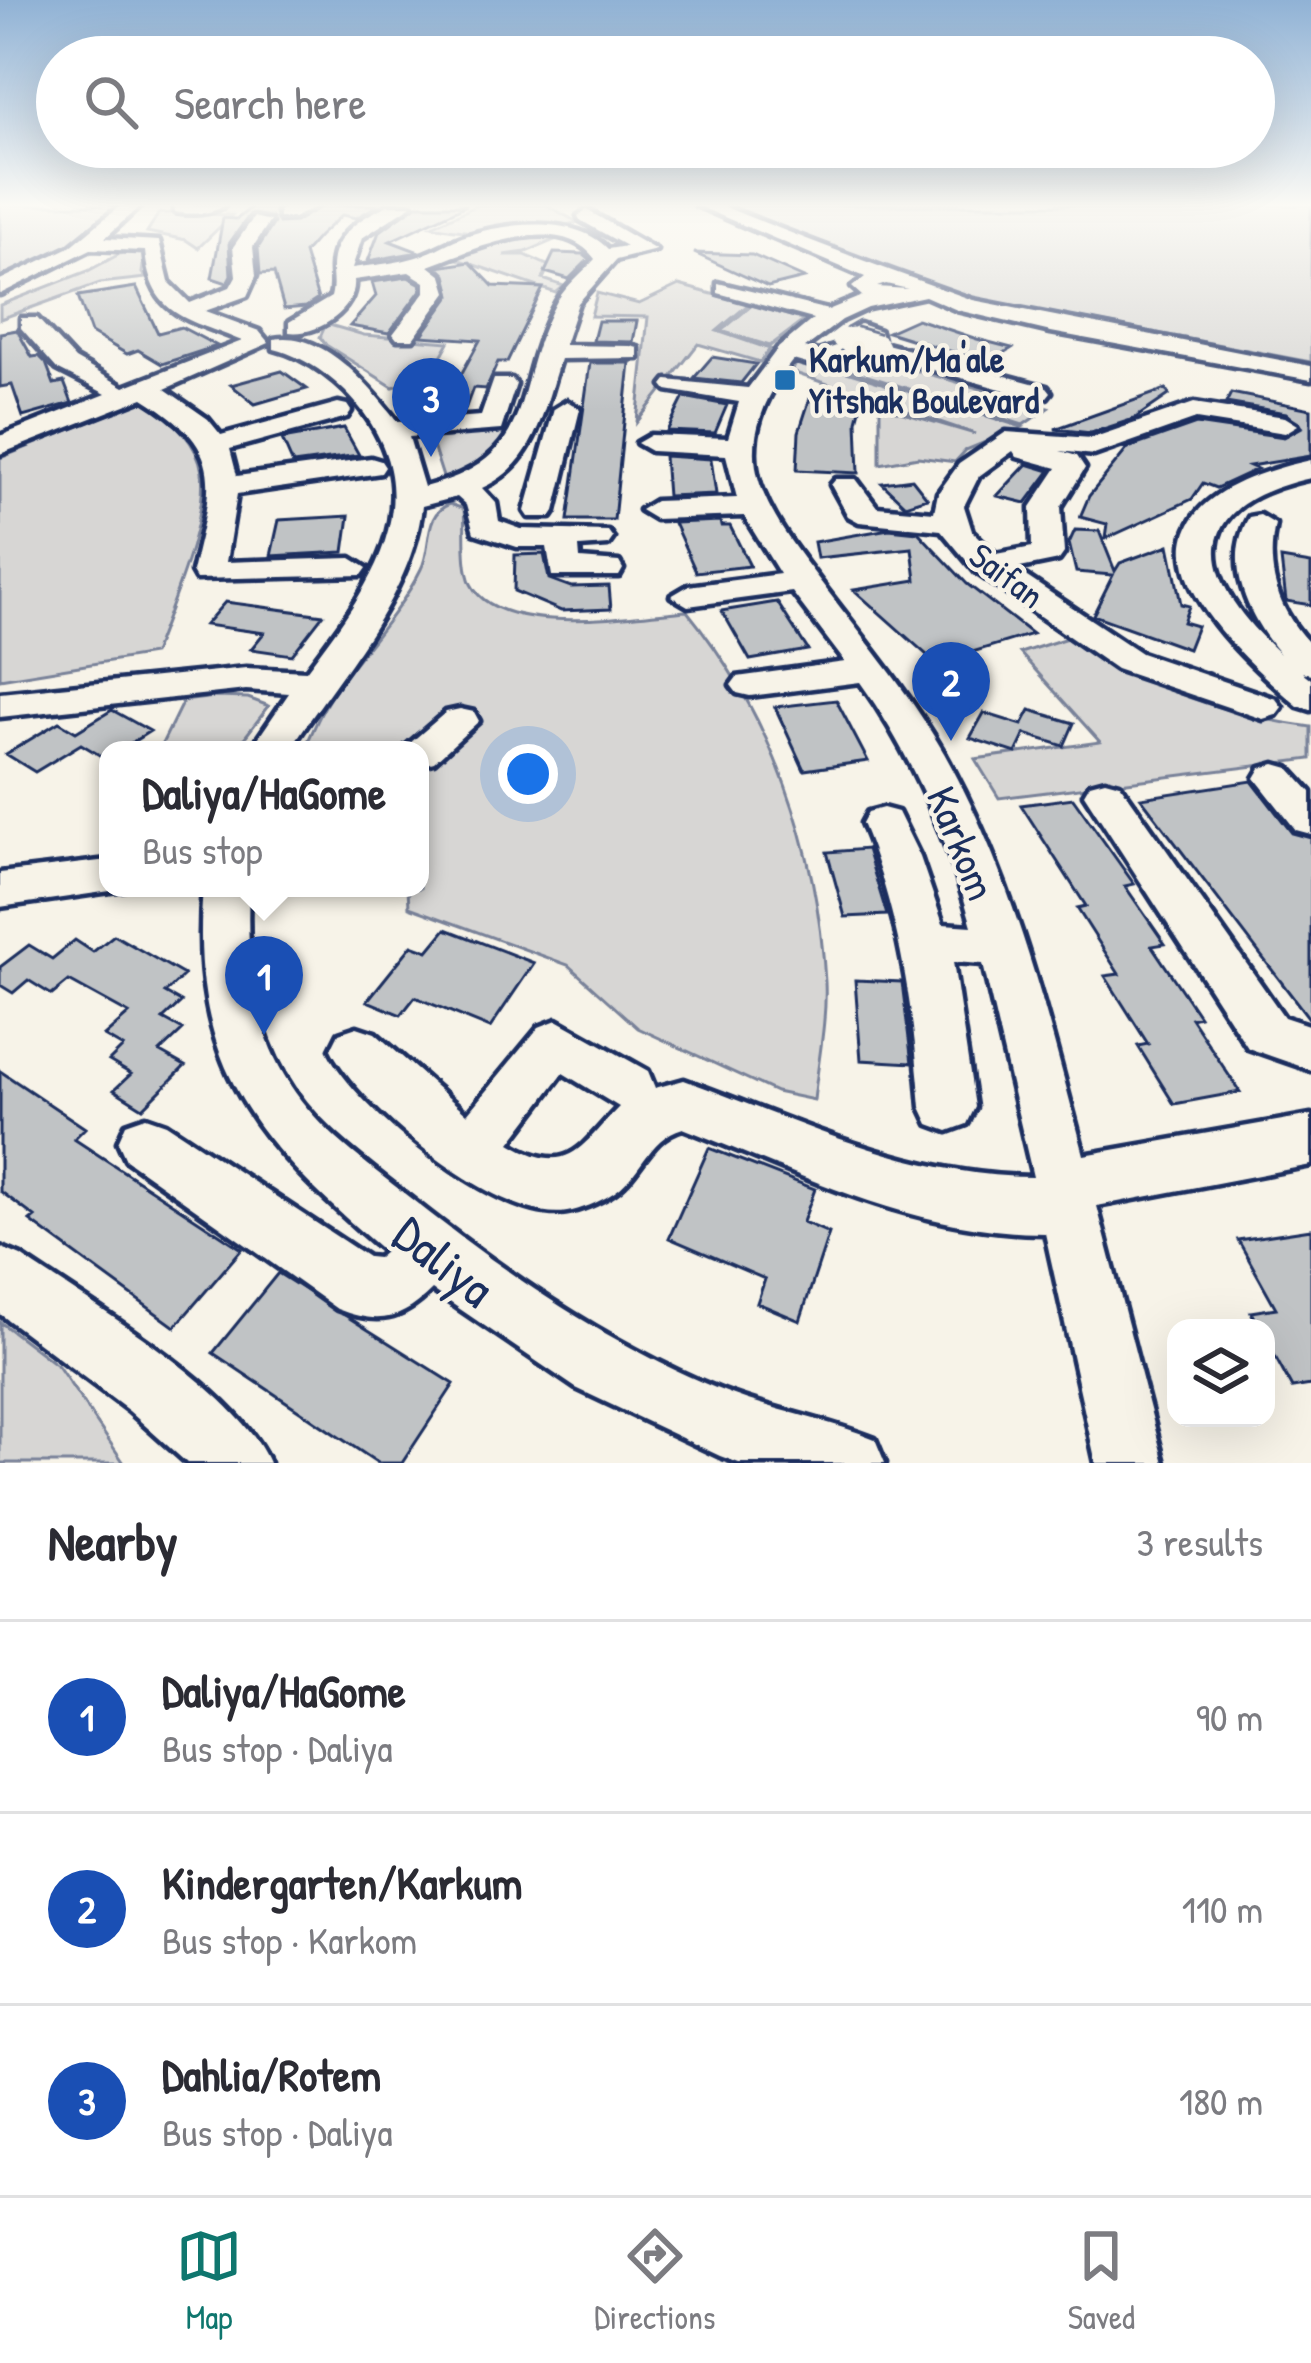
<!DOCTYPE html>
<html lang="en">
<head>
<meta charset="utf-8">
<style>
  body { margin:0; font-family:"Patrick Hand",sans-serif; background:#f7f7f7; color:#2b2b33 }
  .controls { position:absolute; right:36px; bottom:36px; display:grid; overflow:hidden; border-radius:24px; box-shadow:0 12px 48px #0002 }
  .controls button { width:108px; height:108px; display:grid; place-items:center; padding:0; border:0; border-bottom:3px solid #e1e1e2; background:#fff; color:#2b2b33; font:60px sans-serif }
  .you { position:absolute; left:528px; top:774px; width:42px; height:42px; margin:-30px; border:9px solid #fff; border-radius:50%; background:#1a73e8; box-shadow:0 0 0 18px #1a73e833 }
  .badge { display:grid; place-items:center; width:78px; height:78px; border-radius:50%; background:#0f766e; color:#fff; font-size:39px; font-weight:700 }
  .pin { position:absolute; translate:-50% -99px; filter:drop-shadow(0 3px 6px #0008) }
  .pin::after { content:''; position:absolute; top:63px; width:42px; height:36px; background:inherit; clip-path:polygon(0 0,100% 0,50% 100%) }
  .popup { position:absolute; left:99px; top:741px; width:330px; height:156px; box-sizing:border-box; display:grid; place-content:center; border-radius:24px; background:#fff; filter:drop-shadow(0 3px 9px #0005); font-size:39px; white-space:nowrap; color:#7c7c81 }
  .popup b { font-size:45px; color:#2b2b33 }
  .popup::after { content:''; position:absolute; left:50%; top:100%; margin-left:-24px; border:24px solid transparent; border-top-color:#fff }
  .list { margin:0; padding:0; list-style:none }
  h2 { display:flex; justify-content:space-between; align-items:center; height:156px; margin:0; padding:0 48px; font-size:51px }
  h2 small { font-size:39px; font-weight:400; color:#7c7c81 }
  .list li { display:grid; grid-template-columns:78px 1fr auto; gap:36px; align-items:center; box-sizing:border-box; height:192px; padding:0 48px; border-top:3px solid #e1e1e2 }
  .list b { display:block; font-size:45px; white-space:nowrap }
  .list p { margin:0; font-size:39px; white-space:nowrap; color:#7c7c81 }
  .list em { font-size:39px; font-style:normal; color:#7c7c81 }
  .icon { flex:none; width:66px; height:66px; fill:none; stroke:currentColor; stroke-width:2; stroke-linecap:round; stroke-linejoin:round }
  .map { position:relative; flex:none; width:1311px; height:1463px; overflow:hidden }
  .search { position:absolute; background:#fff; box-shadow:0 12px 48px #0002; left:36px; right:36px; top:36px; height:132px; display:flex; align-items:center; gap:30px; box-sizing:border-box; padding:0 42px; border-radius:66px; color:#7c7c81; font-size:45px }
  .sheet { height:732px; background:#fff }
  nav { display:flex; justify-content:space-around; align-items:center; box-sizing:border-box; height:168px; border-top:3px solid #e1e1e2; background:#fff; font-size:33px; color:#7c7c81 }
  nav a { display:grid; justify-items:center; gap:6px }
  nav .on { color:#0f766e }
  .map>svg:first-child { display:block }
  .green { fill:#d7d6d4; stroke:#798299; stroke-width:3 }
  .building { fill:#c0c3c5; stroke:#1b2f5e; stroke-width:3 }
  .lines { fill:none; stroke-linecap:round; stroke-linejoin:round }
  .minor-casing { stroke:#1b2f5e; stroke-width:9 }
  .minor { fill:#f7f3e8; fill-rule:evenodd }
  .minor-bridge-far1-casing { stroke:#1b2f5e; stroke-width:26; stroke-linecap:butt }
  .minor-bridge-casing { stroke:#1b2f5e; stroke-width:33; stroke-linecap:butt }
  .minor-bridge-far1 { stroke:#f7f3e8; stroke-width:21 }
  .minor-bridge { stroke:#f7f3e8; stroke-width:27 }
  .poi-dot { fill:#1f6fb2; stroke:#f7f3e8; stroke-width:4.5 }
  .labels { text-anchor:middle; stroke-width:9; stroke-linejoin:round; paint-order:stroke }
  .far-poi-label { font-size:36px; font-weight:bold; fill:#1b2f5e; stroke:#f7f3e8; text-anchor:start }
  .far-street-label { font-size:36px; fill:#1b2f5e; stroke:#f7f3e8 }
  .street-label { font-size:42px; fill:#1b2f5e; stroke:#f7f3e8 }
  .near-street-label { font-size:51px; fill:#1b2f5e; stroke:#f7f3e8 }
</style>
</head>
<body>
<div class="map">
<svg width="1311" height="1463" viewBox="0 0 1311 1463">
  <rect width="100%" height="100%" fill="#f7f3e8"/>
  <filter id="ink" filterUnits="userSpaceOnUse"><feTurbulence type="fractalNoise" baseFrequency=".00833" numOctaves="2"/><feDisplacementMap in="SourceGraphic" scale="24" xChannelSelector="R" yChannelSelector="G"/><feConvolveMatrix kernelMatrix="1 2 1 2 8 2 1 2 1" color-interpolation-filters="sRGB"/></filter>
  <g filter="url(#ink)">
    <path class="green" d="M0,205h124l-67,49 -57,25z
      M478,205h68l31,17c-43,15 -102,13 -145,4z
      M730,205h581v157l-338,-64 -81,-26z
      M159,213l73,2 -34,33 -12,-8 -39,-8z
      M522,235l37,3 -33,14 -22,3h21l24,11 -6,13 21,7 -8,7 -108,-37z
      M129,249h16l-3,24 4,5 -46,5 -100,36v-14l88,-34z
      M679,285l70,19 -32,27 53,18 -10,13 -62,-18 -61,78 11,-105 -57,-1 6,-23 42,11z
      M752,305l46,13 4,4 -32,24 -49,-15z
      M326,324l38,11 85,7 -19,34 -37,11 -67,-42 -6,-8z
      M855,353l193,55 -25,17 -190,-60z
      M799,357l223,70 -56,23 -11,12 -37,-5 -38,7v-58l95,28 -183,-62z
      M146,399c23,19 52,41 56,73 6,50 -32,135 -49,182l-153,25v-221z
      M509,429c-11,27 -35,47 -65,51l-16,-49z
      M450,504l14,5c2,21 -2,56 7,75 27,55 164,31 216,27 85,105 131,236 138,371 2,38 -7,80 -11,118l-38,-8 -138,-64 -70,-63 -159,-58 -1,-19h12v-138h-116c8,-17 15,-35 25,-51 29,-46 68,-81 92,-130 12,-23 1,-55 29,-65z
      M1070,637c68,48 158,79 241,90v32l-312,39 -24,-39 125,-17 -80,-89z
      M215,697l33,1 21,8 -34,44h-76l24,-49z
      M0,1322l58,44 66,97h-124z"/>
    <path class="building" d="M254,205h26l-6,5 5,13 16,-1 28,-17h55l-22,13 -14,-3 -23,21 -15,17 14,46 -12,8 -22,2 -10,-36 -14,1 -2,-26 16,-25 -3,-6 -21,-3 -21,30 2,31 -4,8 -15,-5 11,-60 14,1z
      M416,205h51l-77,36 29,11 -51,9 11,-29z
      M554,253l29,1 6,5 -20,20 -24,-7z
      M694,253l58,2 52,23 -36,9z
      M470,262l23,24 50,2 -36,74h-9l-12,27 -13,-1 -9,24h-27l8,-23h8l27,-49 -59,-4 30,-41 -5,-20 -8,-8z
      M408,277l13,7v6l-32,43 -39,-7 26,-30 -4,-14z
      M136,287l22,46 23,-6 36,19 -55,18 -24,-14 -11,4 -36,-21 -13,-37z
      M917,319l60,20 35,9 -24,15 -100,-31z
      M598,321h39l-4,21 -40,-1z
      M17,330l15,27 7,-1 7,7 8,21 10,-2 8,21 -49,14 -11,-32 -12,2v-54z
      M712,357l44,7 -15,19 -47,-5z
      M590,363h40l-16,157h-46z
      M282,371l25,18 -52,15 -24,-19z
      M1166,389l3,6 -35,24 -43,14 -36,-4z
      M812,392l51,5 -6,24 2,52 -62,-3 2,-38z
      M1231,393l80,16v47l-61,10 7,3 -41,19 -13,-5 -11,16 -87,40 2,-15 -27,-7 9,-21 39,-48 68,-24 88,13 18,-10 -16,-14 -60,-10z
      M684,397l43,8 -12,28 -48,-2z
      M344,428l15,27 -66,9 -11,-25z
      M664,456l47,3 5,35 -49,2z
      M1027,464l23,7 -24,32 -29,-7z
      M912,479l15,19 -22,7 -23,-22z
      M349,516l-5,36 -73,4 8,-36z
      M720,521l1,5h9l20,40 -54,6 -22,-49z
      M889,529l29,3 49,52 65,50 -96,29 -82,-73 62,-10 -4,-32 -95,10 -3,-16z
      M1075,530l24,1 16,40 5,-8 49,-18 12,59 8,2 -6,16 14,4 -9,23 -95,-34 20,-40 -37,-3 -7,-29z
      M544,554l5,25 22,8 38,-1 2,23 -50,2 -47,-20 1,-36z
      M1281,559l30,5v41l-25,-4z
      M225,602l98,13 -31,40 -41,-6 13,-16 -59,-8z
      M777,602l31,48 -58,10 -28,-49z
      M836,700l32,61 -64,9 -29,-63z
      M112,710l38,21 -30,19h-12l-2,9 -25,-15 -46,28 -29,-18 53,-32 17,10z
      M1030,710l44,13 -10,23 -39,-12 -9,19 -46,-15 14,-25 38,12z
      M1252,781l40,52 19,5v183l-170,-223z
      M1073,798l61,86 -9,2 40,58 -13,2 47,70 -8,2 49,74 -66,12 -36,-58 10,-2 -43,-68 14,-2 -42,-66 9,-2 -65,-101z
      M867,849l20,66 -42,2 -18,-65z
      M446,929l88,34 -44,65 -75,-31 -14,18 -34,-14 45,-56 16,6z
      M114,935l70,40 -19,18 16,9 -18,17 20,11 -23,22 25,14 -42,42 -29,-18 17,-16 -22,-13 14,-14 -19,-11 25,-22 -60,-33 -17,14 -24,-15 -15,13 -13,-8v-18l29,-22 23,14 23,-19 18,12z
      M855,980l47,2 10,81 -51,-3z
      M0,1071l85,57 -11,11 168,110 -67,78 -145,-106 5,-4 -35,-26z
      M709,1148l106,41 -12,33 26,11 -29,88 -43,-18 8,-24 -96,-41z
      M1311,1229v156l-19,3 -26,-48v-12h-7l-8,-16 25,-4 -38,-68z
      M278,1273l176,111 -52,79h-24l-165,-110z"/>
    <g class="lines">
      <defs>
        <path id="minor" d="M121,205h20l-36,33 54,3 10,41 21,21 40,-16 6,-11 -3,-29 21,-30 16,4 -17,26 3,29 -9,20 -42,15 54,20 10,12 -104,46 43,30 13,16 117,-32 9,2 4,6 -4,6 -117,32 7,27 134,-18 10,3 4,6 -4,6 -144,21 -11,68 125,-4 16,10 -5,7 -166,4 -4,-7c20,-88 37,-121 -49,-174l-143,56v-18l106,-42 -49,-25 -36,-41v-10h16l38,41 49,28 118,-46c-54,-23 -91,-23 -97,-90l-54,-2 -91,45v-14l70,-33z
          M174,205h51c-11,9 -36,10 -50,7z
          M294,205h25l-26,13h-14v-8z
          M388,205h24l-50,33 -10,30c19,-3 39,-4 57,-9 19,-4 35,-15 53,-22 41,-14 113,-23 146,12l18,-3 -46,-26 -2,-4 9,-6 69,40 -40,10 -38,43 -14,42 66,1 8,2v10l-78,1c-17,52 -24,105 -78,129l14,15 3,18 22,8 87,2 5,7 -5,7 -29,2 1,12 39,3 4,7 -4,7h-67l-5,-29h-30l-43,-14 -8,-28 -9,-8 -35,9c-10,92 -84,168 -132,244h-40l39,-57 -43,-3 -246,27v-24l246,-25 60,3c59,-78 126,-164 58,-258 -22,-30 -55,-55 -90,-64v-10c50,-9 97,49 124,83l83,-6 13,-37h18l4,5 -15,46 -92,7 15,50c119,-30 85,-100 133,-186 9,-15 26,-29 38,-42 -35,-49 -123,-9 -166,7l13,10 5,16 -34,47h-16l-4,-5 32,-42v-10l-16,-10 -55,8c3,30 -37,56 -65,52v-10l42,-25c3,-11 1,-19 1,-29 0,-33 30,-51 56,-63z
          M696,205h24c84,34 168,65 253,95l338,66v14l-260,-48 -94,-22 -32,-14 -57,12 -26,12 -37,28 13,4 40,-13 -10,-8 12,-7 20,7 3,12 164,44 4,5 -4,5h-18l-163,-46 -45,17 -28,-8c-28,36 -48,78 -33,124 12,35 36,65 57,93 42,56 91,113 127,176 70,124 104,265 140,402l227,-40v50l-214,41 67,257h-68l-51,-230c-130,0 -242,-58 -362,-105 -36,10 -42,50 -73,67 -11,7 -30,15 -43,17 -67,12 -208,-106 -236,-163l8,-16 18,-6 18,6 92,81 72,-87 18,-7 91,51 7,17 29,-8c113,41 227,97 349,97l-50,-213 -30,-2 22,145 -8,17 -19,7 -19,-7 -8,-17c-8,-99 -21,-192 -59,-284l6,-11 15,-4 15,4 22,45 23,67 29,2c-24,-86 -60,-171 -112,-244l-110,14 -13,-3 -6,-8 6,-8 108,-15 -53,-70 -104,14 -17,-10 17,-10 92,-12 -36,-58 -89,3 -15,-9 15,-9 82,-3 -11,-43 -75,-4 -14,-8 14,-8 77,3 11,-36 -72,-12 -4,-5 4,-5 81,8 30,-40 35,-29 -95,-26v-10l110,27 34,-14 -10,-9 13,-10zM886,284l22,5 -31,-2zM563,1073l56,34c-38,38 -49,72 -109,36z
          M567,401l13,8 -25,102 -4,6h-22l-4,-6 29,-102z
          M1194,403l91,14 13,8 -13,8 -89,-14 -102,36 -34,-4 17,5 8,12 -24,39 3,46 -5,7 -44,9 126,84 135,46 6,8 -6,8 -13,4 -147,-50 -140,-97 -35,-42 -82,-8 -11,-6 -17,-31 5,-6h20l21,28 57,5 4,-19 21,-29 47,-32 86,6zM1013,451l4,6 40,11 -26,39 1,40 -36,7 -24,-23 -8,-25 15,-30z
          M1311,460v18c-129,28 -114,101 -31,176 -31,-36 -58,-91 -31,-137l11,-2 15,9c-10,46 3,87 36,121v29l-9,-2 9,7v31l-13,-4c-113,-95 -195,-201 13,-246z
          M460,709l14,3 5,9 -45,41 -14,4v-16h-18l44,-38z
          M1275,764l14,4 22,24v42l-15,-4 -41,-52 6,-10z
          M1105,780l15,4 164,233 27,9v44l-63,-22 -164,-254 6,-10z
          M108,860v28l16,1 -124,18v-34z
          M203,888h46c-3,63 2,131 35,187 27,48 74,82 116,115 98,78 202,151 318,199 51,21 106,29 157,50l10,24h-146l-19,-7 -144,-68 -144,-98c-31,31 -54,35 -95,19l-211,-149 -8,-18 8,-18 20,-7 20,7 202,133 10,1 7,-6c-128,-109 -197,-185 -182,-364z
          M0,1247l21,9c67,46 218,134 248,207h-82l-58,-52 -129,-97z"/>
      </defs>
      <use href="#minor" class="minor-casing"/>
      <use href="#minor" class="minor"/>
      <defs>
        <path id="minor-bridge-far1" d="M843,339l20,5"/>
        <path id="minor-bridge" d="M852,341l24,7"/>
      </defs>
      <use href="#minor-bridge-far1" class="minor-bridge-far1-casing"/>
      <use href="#minor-bridge" class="minor-bridge-casing"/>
      <use href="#minor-bridge-far1" class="minor-bridge-far1"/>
      <use href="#minor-bridge" class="minor-bridge"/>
    </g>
  </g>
  <linearGradient id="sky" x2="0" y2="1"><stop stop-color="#90b2d5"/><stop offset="0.5" stop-color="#fbfaf5"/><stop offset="1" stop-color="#fbfaf5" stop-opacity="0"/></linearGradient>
  <rect width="1311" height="410" fill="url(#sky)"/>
  <rect class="poi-dot" x="773" y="368" width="24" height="24" rx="6"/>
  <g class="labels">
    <g class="far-poi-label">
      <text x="809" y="372">Karkum/Ma'ale<tspan x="809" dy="41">Yitshak Boulevard</tspan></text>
    </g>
    <g class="far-street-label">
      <text transform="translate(1007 575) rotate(37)" y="13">Saifan</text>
    </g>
    <g class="street-label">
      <text transform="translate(962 843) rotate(68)" y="15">Karkom</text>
    </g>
    <g class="near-street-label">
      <text transform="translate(444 1261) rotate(38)" y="18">Daliya</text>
    </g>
  </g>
</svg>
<div class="controls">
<button><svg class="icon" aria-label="layers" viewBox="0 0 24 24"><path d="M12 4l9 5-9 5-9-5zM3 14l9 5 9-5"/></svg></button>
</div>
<div class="you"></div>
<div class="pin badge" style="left:264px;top:1035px;background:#1a4fb4">1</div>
<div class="popup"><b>Daliya/HaGome</b>Bus stop</div>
<div class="pin badge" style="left:951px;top:741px;background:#1a4fb4">2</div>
<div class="pin badge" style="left:431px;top:457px;background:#1a4fb4">3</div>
<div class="search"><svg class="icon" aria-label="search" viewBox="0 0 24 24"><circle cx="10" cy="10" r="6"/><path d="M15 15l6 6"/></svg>Search here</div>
</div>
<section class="sheet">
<h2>Nearby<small>3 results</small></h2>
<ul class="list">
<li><span class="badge" style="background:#1a4fb4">1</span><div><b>Daliya/HaGome</b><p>Bus stop · Daliya</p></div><em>90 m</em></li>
<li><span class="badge" style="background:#1a4fb4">2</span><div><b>Kindergarten/Karkum</b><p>Bus stop · Karkom</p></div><em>110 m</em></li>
<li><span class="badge" style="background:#1a4fb4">3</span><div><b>Dahlia/Rotem</b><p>Bus stop · Daliya</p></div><em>180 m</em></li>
</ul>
</section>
<nav>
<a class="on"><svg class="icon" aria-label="map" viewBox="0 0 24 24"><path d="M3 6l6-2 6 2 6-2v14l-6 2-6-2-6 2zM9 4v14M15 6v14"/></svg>Map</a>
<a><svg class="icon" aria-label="directions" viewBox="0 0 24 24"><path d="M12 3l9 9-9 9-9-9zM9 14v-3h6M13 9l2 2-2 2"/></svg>Directions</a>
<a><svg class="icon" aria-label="saved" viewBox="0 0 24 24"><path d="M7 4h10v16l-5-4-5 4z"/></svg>Saved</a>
</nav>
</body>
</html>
